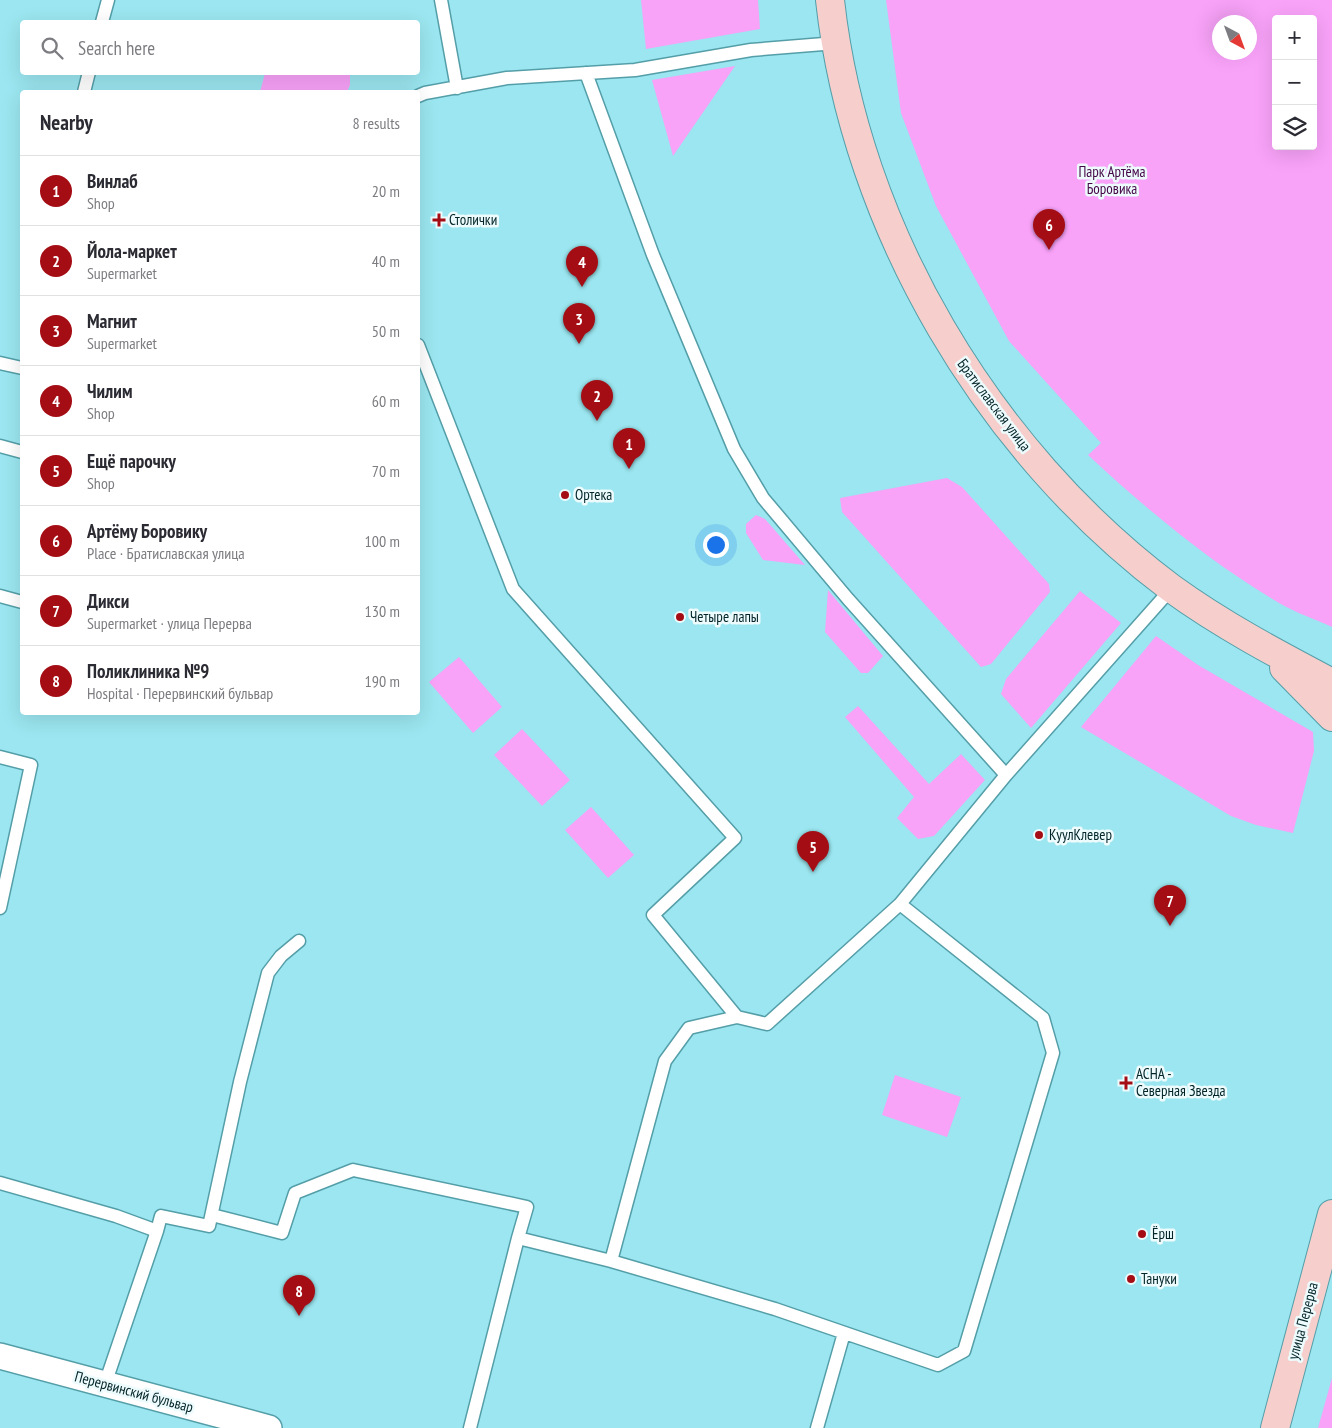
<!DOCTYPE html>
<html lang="en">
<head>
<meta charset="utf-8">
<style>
  body { margin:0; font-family:"PT Sans Narrow",sans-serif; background:#f7f7f7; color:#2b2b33 }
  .controls { position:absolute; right:15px; top:15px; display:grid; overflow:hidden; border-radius:5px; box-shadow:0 5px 20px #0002 }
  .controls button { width:45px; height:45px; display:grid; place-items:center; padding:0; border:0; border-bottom:1px solid #e1e1e2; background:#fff; color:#2b2b33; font:25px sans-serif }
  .compass { position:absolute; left:1212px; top:15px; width:45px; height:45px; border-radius:50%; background:#fff; box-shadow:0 5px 20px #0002; rotate:139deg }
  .you { position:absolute; left:715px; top:544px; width:18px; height:18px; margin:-12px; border:4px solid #fff; border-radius:50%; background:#1a73e8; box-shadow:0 0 0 8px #1a73e833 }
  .badge { display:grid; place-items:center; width:32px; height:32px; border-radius:50%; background:#a50d14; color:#fff; font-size:16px; font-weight:700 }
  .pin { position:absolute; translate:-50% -41px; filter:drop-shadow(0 1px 2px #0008) }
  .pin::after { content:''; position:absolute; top:26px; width:18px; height:15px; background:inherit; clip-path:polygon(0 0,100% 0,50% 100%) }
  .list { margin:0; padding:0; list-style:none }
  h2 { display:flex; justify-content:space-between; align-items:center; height:65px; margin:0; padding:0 20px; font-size:21px }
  h2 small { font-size:16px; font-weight:400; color:#7c7c81 }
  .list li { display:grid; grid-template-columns:32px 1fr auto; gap:15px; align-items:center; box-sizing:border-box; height:70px; padding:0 20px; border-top:1px solid #e1e1e2 }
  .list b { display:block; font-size:19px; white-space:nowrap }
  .list p { margin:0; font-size:16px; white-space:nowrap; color:#7c7c81 }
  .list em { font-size:16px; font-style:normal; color:#7c7c81 }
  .icon { flex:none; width:28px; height:28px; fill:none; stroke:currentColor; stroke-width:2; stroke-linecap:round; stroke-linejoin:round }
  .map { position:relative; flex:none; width:1332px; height:1428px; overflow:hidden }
  .search { position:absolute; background:#fff; box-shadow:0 5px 20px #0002; left:20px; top:20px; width:400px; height:55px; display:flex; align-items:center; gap:12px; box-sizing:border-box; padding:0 18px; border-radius:5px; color:#7c7c81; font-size:19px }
  .panel { position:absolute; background:#fff; box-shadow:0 5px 20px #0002; left:20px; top:90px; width:400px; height:625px; border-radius:5px }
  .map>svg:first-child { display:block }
  .green { fill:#f8a2f8; fill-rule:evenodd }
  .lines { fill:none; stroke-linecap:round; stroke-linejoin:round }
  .service-casing { stroke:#549ea8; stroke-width:15 }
  .minor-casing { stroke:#549ea8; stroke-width:28 }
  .secondary-casing { stroke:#549ea8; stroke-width:30 }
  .service { stroke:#fff; stroke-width:12 }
  .minor { stroke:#fff; stroke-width:25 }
  .secondary { stroke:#f6cfcc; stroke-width:28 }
  .poi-dot { fill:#a50d14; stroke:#edfbfd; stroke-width:2 }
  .labels { text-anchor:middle; stroke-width:5; stroke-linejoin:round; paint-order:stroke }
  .park-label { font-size:15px; fill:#450746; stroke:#edfbfd }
  .poi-label { font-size:15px; fill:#032428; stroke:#edfbfd; text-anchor:start }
  .street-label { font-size:15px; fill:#032428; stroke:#edfbfd }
</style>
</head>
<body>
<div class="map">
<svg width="1332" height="1428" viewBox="0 0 1332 1428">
  <rect width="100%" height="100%" fill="#9be6f0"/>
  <path class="green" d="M641,0h117l2,29 -114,20z
    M886,0h446v627c-17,-8 -36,-14 -53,-24 -69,-41 -132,-93 -191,-148l13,-12 -92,-102 -73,-135 -35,-93zM1276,19h37v127h-37zM1220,22h30v30h-30z
    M735,66l-62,90 -21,-76z
    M265,73h85v12l-3,7h-87z
    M947,478l15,9 87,97 1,8 -59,72 -10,3 -139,-155 -2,-14z
    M756,515l9,4 40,46 -42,-5 -17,-27v-9z
    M828,590l55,66 -15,17h-7l-36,-41z
    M1080,591l41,32 -90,105 -30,-34 5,-15z
    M1156,636l42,29 115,67 1,19 -21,82 -37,-8 -25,-9 -150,-89z
    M459,657l43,50 -29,26 -44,-51z
    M858,706l71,78 32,-30 24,26 -51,56 -16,3 -21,-21 17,-21 -69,-80z
    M522,729l48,51 -28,26 -48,-51z
    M591,807l43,48 -26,23 -43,-48z
    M895,1075l66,22 -14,40 -65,-22z
    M1332,1378v50h-14z"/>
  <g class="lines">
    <defs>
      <path id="service" d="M441,0l16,88
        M102,22l6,-22
        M586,73l67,182 81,194 29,49 85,101 158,176
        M84,92l5,-20
        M418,96l7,-3 82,-15 128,-8 116,-20 85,-7
        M418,345l95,244 222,249 -82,77 84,102 30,7 133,-120 106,-129 166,-187
        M0,363l22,5
        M0,446l22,6
        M0,596l22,6
        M0,757l31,8 -31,143
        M737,1017l-48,11 -24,33 -54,200 164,48 163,56 26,-14 89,-298 -10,-35 -143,-114
        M0,1183l116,33 41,15 -52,153
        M212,1215l70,18 13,-40 58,-23 174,37 -9,31
        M157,1231l4,-15 48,10 31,-144 28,-109 13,-17 18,-15
        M470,1428l48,-190 93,23
        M817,1428l27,-95"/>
      <path id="minor" d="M0,1356l269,72"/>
      <path id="secondary" d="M830,0c25,228 158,451 341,588 51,37 106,66 161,95
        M1284,668l48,49
        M1275,1428l57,-214"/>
    </defs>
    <use href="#service" class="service-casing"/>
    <use href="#minor" class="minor-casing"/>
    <use href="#secondary" class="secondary-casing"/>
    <use href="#service" class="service"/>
    <use href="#minor" class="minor"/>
    <use href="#secondary" class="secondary"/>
  </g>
  <g class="poi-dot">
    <path d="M436.5 212.5h5v5h5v5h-5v5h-5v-5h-5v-5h5z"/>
    <circle cx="565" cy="495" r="5"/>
    <circle cx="680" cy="617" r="5"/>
    <circle cx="1039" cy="835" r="5"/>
    <path d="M1123.5 1075.5h5v5h5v5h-5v5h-5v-5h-5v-5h5z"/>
    <circle cx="1142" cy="1234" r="5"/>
    <circle cx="1131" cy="1279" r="5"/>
  </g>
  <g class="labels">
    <g class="park-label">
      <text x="1112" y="177">Парк Артёма<tspan x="1112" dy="17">Боровика</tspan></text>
    </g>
    <g class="poi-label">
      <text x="449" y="225">Столички</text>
      <text x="575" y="500">Ортека</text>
      <text x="690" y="622">Четыре лапы</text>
      <text x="1049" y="840">КуулКлевер</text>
      <text x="1136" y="1079">АСНА -<tspan x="1136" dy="17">Северная Звезда</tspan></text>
      <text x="1152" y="1239">Ёрш</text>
      <text x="1141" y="1284">Тануки</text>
    </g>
    <g class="street-label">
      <text transform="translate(994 405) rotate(53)" y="5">Братиславская улица</text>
      <text transform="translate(1303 1321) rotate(-75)" y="5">улица Перерва</text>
      <text transform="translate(134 1392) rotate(15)" y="5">Перервинский бульвар</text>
    </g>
  </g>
</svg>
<div class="controls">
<button>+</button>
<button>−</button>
<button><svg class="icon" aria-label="layers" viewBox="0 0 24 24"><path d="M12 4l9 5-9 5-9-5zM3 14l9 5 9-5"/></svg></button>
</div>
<svg class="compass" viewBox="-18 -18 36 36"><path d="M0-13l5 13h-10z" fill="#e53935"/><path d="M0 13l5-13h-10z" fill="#7c7c81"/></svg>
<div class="you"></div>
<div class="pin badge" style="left:629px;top:469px">1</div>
<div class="pin badge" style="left:597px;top:421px">2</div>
<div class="pin badge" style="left:579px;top:344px">3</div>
<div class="pin badge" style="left:582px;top:287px">4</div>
<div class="pin badge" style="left:813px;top:872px">5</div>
<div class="pin badge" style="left:1049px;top:250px">6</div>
<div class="pin badge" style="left:1170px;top:926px">7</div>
<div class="pin badge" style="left:299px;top:1316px">8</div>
<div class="search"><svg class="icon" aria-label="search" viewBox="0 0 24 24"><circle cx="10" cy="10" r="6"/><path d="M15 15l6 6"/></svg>Search here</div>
<section class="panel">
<h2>Nearby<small>8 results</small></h2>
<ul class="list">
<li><span class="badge">1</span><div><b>Винлаб</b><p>Shop</p></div><em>20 m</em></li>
<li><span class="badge">2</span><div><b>Йола-маркет</b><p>Supermarket</p></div><em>40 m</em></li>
<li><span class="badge">3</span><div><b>Магнит</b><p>Supermarket</p></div><em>50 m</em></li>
<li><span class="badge">4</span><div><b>Чилим</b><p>Shop</p></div><em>60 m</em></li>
<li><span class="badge">5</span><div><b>Ещё парочку</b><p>Shop</p></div><em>70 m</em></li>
<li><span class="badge">6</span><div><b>Артёму Боровику</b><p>Place · Братиславская улица</p></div><em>100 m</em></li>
<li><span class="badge">7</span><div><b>Дикси</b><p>Supermarket · улица Перерва</p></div><em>130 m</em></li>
<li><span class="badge">8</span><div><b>Поликлиника №9</b><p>Hospital · Перервинский бульвар</p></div><em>190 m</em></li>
</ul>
</section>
</div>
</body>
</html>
